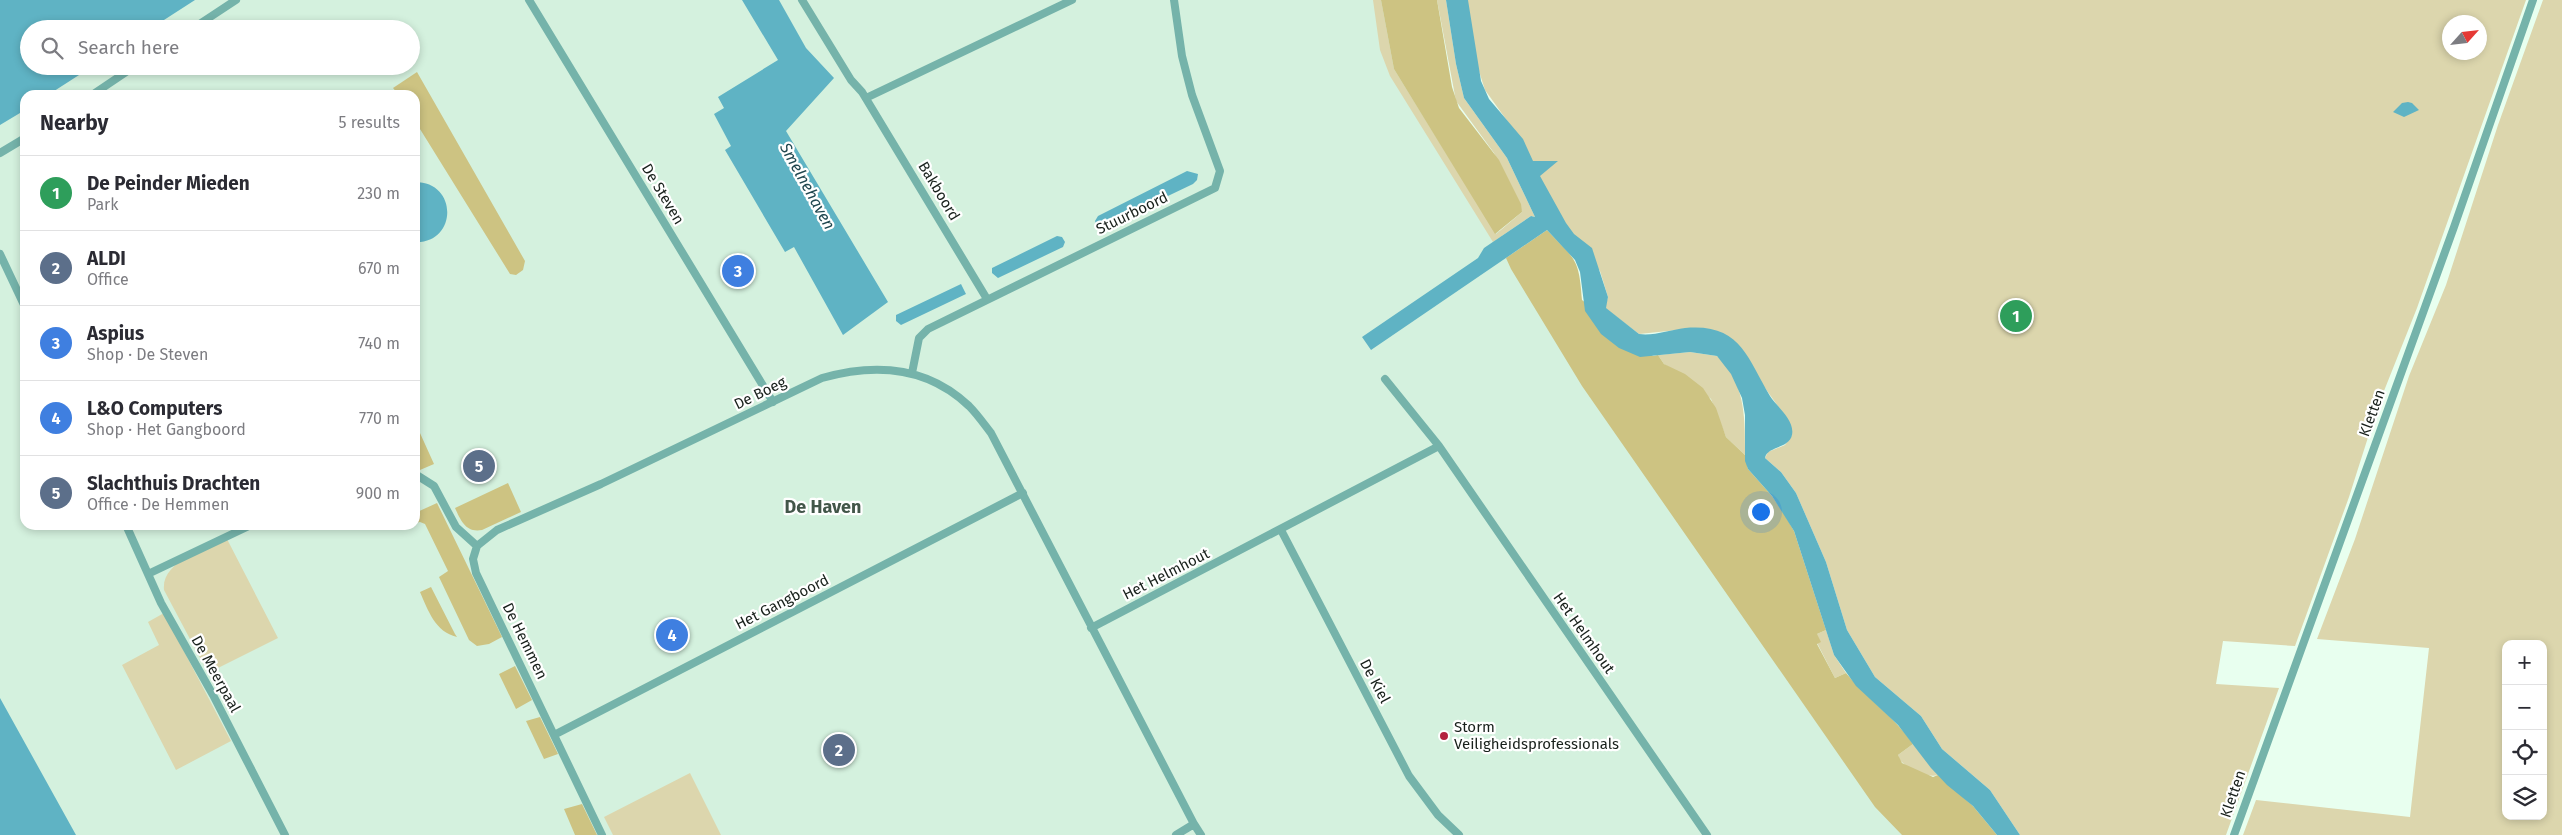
<!DOCTYPE html>
<html lang="en">
<head>
<meta charset="utf-8">
<style>
  body { margin:0; font-family:"Fira Sans",sans-serif; background:#f2f2f3; color:#2b2b33 }
  .controls { position:absolute; right:15px; bottom:15px; display:grid; overflow:hidden; border-radius:10px; box-shadow:0 2px 8px #0003 }
  .controls button { width:45px; height:45px; display:grid; place-items:center; padding:0; border:0; border-bottom:1px solid #e1e1e2; background:#fff; color:#2b2b33; font:25px sans-serif }
  .compass { position:absolute; left:2442px; top:15px; width:45px; height:45px; border-radius:50%; background:#fff; box-shadow:0 2px 8px #0003; rotate:63deg }
  .you { position:absolute; left:1760px; top:511px; width:18px; height:18px; margin:-12px; border:4px solid #fff; border-radius:50%; background:#1a73e8; box-shadow:0 0 0 8px #1a73e833 }
  .badge { display:grid; place-items:center; width:32px; height:32px; border-radius:50%; background:#db2777; color:#fff; font-size:16px; font-weight:700 }
  .pin { position:absolute; translate:-50% -50%; border:2px solid #fff; box-shadow:0 1px 5px #0006 }
  .list { margin:0; padding:0; list-style:none }
  h2 { display:flex; justify-content:space-between; align-items:center; height:65px; margin:0; padding:0 20px; font-size:21px }
  h2 small { font-size:16px; font-weight:400; color:#7c7c81 }
  .list li { display:grid; grid-template-columns:32px 1fr auto; gap:15px; align-items:center; box-sizing:border-box; height:75px; padding:0 20px; border-top:1px solid #e1e1e2 }
  .list b { display:block; font-size:19px; white-space:nowrap }
  .list p { margin:0; font-size:16px; white-space:nowrap; color:#7c7c81 }
  .list em { font-size:16px; font-style:normal; color:#7c7c81 }
  .icon { flex:none; width:28px; height:28px; fill:none; stroke:currentColor; stroke-width:2; stroke-linecap:round; stroke-linejoin:round }
  .map { position:relative; flex:none; width:2562px; height:835px; overflow:hidden }
  .search { position:absolute; background:#fff; box-shadow:0 2px 8px #0003; left:20px; top:20px; width:400px; height:55px; display:flex; align-items:center; gap:12px; box-sizing:border-box; padding:0 18px; border-radius:28px; color:#7c7c81; font-size:19px }
  .panel { position:absolute; background:#fff; box-shadow:0 2px 8px #0003; left:20px; top:90px; width:400px; height:440px; border-radius:15px }
  .map>svg:first-child { display:block }
  .built { fill:#d4f1de; fill-rule:evenodd }
  .green { fill:#dcd6ad; fill-rule:evenodd }
  .forest { fill:#cdc382 }
  .water { fill:#5fb3c4 }
  .lines { fill:none; stroke-linecap:round; stroke-linejoin:round }
  .minor { stroke:#75b3aa; stroke-width:8 }
  .poi-dot { fill:#b3213f; stroke:#fff; stroke-width:2 }
  .labels { text-anchor:middle; stroke-width:4.5; stroke-linejoin:round; paint-order:stroke }
  .street-label { font-size:15px; fill:#18201b; stroke:#fff }
  .poi-label { font-size:15px; fill:#18201b; stroke:#fff; text-anchor:start }
  .water-label { font-size:16px; font-style:italic; fill:#214850; stroke:#fff }
  .quarter-label { font-size:18px; font-weight:bold; fill:#425649; stroke:#fff }
</style>
</head>
<body>
<div class="map">
<svg width="2562" height="835" viewBox="0 0 2562 835">
  <rect width="100%" height="100%" fill="#e8ffef"/>
  <path class="built" d="M0,0h1391l10,62 164,282 362,491h-1868l-59,-102zM29,29h382v37h-382zM25,95h390v430h-390z"/>
  <path class="green" d="M1373,0h8l13,69 102,165 26,-22 -28,-59 -38,-52 -19,-101h9l10,64 8,34 43,60 28,59 -4,-1 -38,26 -103,-166 -10,-26z
    M1464,0h1062l-109,308 -39,98 -29,91 -54,149 -72,-5 -7,43 63,4 -53,147h-206l-30,-45 -48,-41 -21,-33 -46,-39 -28,-47 -21,-68 -30,-69 -15,-21 -16,-14 3,-6 17,-7 7,-10 -12,-26 -15,-21 -68,-60 -58,6 -34,-26 3,-11 -8,-26 -26,-30 -66,-119 -23,-32 -7,-22 -6,-12zM2450,22h30v30h-30z
    M2543,0h19v835h-319l13,-35 154,17 19,-169 -112,-9 38,-100 54,-163 37,-91 52,-160zM2506,644h37v172h-37z
    M1690,352l27,4c29,26 28,64 28,99l-19,-18 -15,-38 -47,-35 -6,-9z
    M227,539l51,99 -70,35 -44,-83c-3,-29 42,-41 63,-51z
    M164,613l67,128 -55,29 -54,-105 37,-20 -11,-23z
    M1826,630l8,25 12,18 -11,5 -18,-35v-9z
    M1913,744l25,31c-10,4 -33,-8 -39,-16l-1,-4z
    M690,773l31,62h-108l-9,-18z"/>
  <path class="forest" d="M1381,0h56l15,87 7,21 40,52 22,44 1,8 -27,22 -101,-165z
    M417,72l108,189 -2,9 -7,5 -6,-1 -95,-153v-26h-16l-6,-7z
    M1547,230c28,30 32,27 35,70l71,56 5,-1 6,9 21,10 18,14 13,20 10,29 19,18 3,14 24,27 11,16 11,19 32,99 -9,4 4,8 -4,2 18,34 11,-5c21,26 49,44 67,71l-15,11 4,8 31,14 5,-2 35,31 24,29h-95l-27,-28 -293,-421 -71,-117 -5,-11z
    M415,422l19,42 -14,6 -5,-2z
    M508,483l13,29 -39,18c-16,3 -21,-9 -27,-22z
    M437,503l65,134 -13,7 -12,2 -8,-6 -30,-63 9,-6 -23,-47 -5,-2 -5,1v-10z
    M431,587l24,47 2,3c-22,-5 -29,-27 -37,-45z
    M515,666l17,34 -16,9 -17,-35z
    M540,717l18,37 -14,5 -18,-38z
    M582,804l15,31h-22l-11,-26z"/>
  <path class="water" d="M0,0h195l-45,29h-121v37h64l-45,29h-23v15l-25,15z
    M742,0h37l27,48 28,30 -48,53 102,171 -45,33 -49,-88 -9,5 -60,-102 6,-4 -17,-32 10,-6 -6,-11 60,-37z
    M1446,0h22l13,81 8,18 34,40 10,22h25l-18,15 26,47 8,11 18,14 16,49 -2,11 33,26c15,2 31,-4 46,-6 55,-5 62,29 85,68 7,11 25,24 22,39 -3,14 -25,11 -27,23l16,14 15,21 30,69 21,68 28,47 46,39 21,33 48,41 30,45h-23l-24,-29 -26,-21 -16,-17 -33,-43 -42,-39 -22,-31 -40,-124 -22,-35 -24,-27 -3,-8v-46l-3,-17 -11,-24 -14,-18 -27,-4 -50,5 -21,-9 -18,-14 -16,-23 -5,-39 -5,-12 -28,-30 -176,120 -9,-13 116,-79 6,-10 47,-32 4,1 -28,-59 -43,-60 -8,-34z
    M2408,102l4,1 7,7 -15,7 -11,-5 9,-9z
    M1187,171l11,3 -1,6 -4,4 -92,44 -4,-2 -2,-5 3,-5z
    M415,182c44,0 42,62 0,60z
    M1057,236l5,1 3,5 -2,5 -65,31 -6,-5v-5z
    M961,284l5,10 -65,31 -5,-4v-6z
    M0,698l76,137h-76z"/>
  <g class="lines">
    <path class="minor" d="M529,0l244,402
      M802,0l49,80 11,12 125,207
      M192,29l44,-29
      M92,95l43,-29
      M866,98l206,-98
      M0,153l25,-15
      M0,254l25,53
      M912,373l7,-35 9,-9 287,-141 5,-17 -28,-76 -10,-39 -8,-56
      M1385,379l54,67 268,389
      M415,474l19,12 22,41 21,19 -4,13 3,14 126,262
      M126,525l35,78 52,92 72,140
      M1281,530l128,246 29,39 21,20
      M477,546l20,-16 104,-46 221,-106c53,-15 105,-12 147,28 8,8 15,18 22,27l203,391
      M148,574l103,-49
      M1091,628l348,-182
      M554,735l469,-242
      M1176,835l18,-11 7,11
      M2234,835l220,-608 79,-227"/>
  </g>
  <circle class="poi-dot" cx="1444" cy="736" r="5"/>
  <g class="labels">
    <g class="street-label">
      <text transform="translate(939 191) rotate(59)" y="5">Bakboord</text>
      <text transform="translate(663 194) rotate(59)" y="5">De Steven</text>
      <text transform="translate(1132 213) rotate(-26)" y="5">Stuurboord</text>
      <text transform="translate(760 393) rotate(-26)" y="5">De Boeg</text>
      <text transform="translate(2372 413) rotate(-70)" y="5">Kletten</text>
      <text transform="translate(1166 574) rotate(-27)" y="5">Het Helmhout</text>
      <text transform="translate(782 602) rotate(-27)" y="5">Het Gangboord</text>
      <text transform="translate(1584 633) rotate(55)" y="5">Het Helmhout</text>
      <text transform="translate(525 641) rotate(64)" y="5">De Hemmen</text>
      <text transform="translate(216 674) rotate(61)" y="5">De Meerpaal</text>
      <text transform="translate(1375 681) rotate(62)" y="5">De Kiel</text>
      <text transform="translate(2233 794) rotate(-71)" y="5">Kletten</text>
    </g>
    <g class="poi-label">
      <text x="1454" y="732">Storm<tspan x="1454" dy="17">Veiligheidsprofessionals</tspan></text>
    </g>
    <g class="water-label">
      <text transform="translate(808 186) rotate(61)" y="6">Smelnehaven</text>
    </g>
    <g class="quarter-label">
      <text x="823" y="513">De Haven</text>
    </g>
  </g>
</svg>
<div class="controls">
<button>+</button>
<button>−</button>
<button><svg class="icon" aria-label="locate" viewBox="0 0 24 24"><circle cx="12" cy="12" r="6"/><path d="M12 2v4M12 18v4M2 12h4M18 12h4"/></svg></button>
<button><svg class="icon" aria-label="layers" viewBox="0 0 24 24"><path d="M12 4l9 5-9 5-9-5zM3 14l9 5 9-5"/></svg></button>
</div>
<svg class="compass" viewBox="-18 -18 36 36"><path d="M0-13l5 13h-10z" fill="#e53935"/><path d="M0 13l5-13h-10z" fill="#7c7c81"/></svg>
<div class="you"></div>
<div class="pin badge" style="left:2016px;top:316px;background:#2e9e5b">1</div>
<div class="pin badge" style="left:839px;top:750px;background:#5c6f8a">2</div>
<div class="pin badge" style="left:738px;top:271px;background:#3f7fe0">3</div>
<div class="pin badge" style="left:672px;top:635px;background:#3f7fe0">4</div>
<div class="pin badge" style="left:479px;top:466px;background:#5c6f8a">5</div>
<div class="search"><svg class="icon" aria-label="search" viewBox="0 0 24 24"><circle cx="10" cy="10" r="6"/><path d="M15 15l6 6"/></svg>Search here</div>
<section class="panel">
<h2>Nearby<small>5 results</small></h2>
<ul class="list">
<li><span class="badge" style="background:#2e9e5b">1</span><div><b>De Peinder Mieden</b><p>Park</p></div><em>230 m</em></li>
<li><span class="badge" style="background:#5c6f8a">2</span><div><b>ALDI</b><p>Office</p></div><em>670 m</em></li>
<li><span class="badge" style="background:#3f7fe0">3</span><div><b>Aspius</b><p>Shop · De Steven</p></div><em>740 m</em></li>
<li><span class="badge" style="background:#3f7fe0">4</span><div><b>L&amp;O Computers</b><p>Shop · Het Gangboord</p></div><em>770 m</em></li>
<li><span class="badge" style="background:#5c6f8a">5</span><div><b>Slachthuis Drachten</b><p>Office · De Hemmen</p></div><em>900 m</em></li>
</ul>
</section>
</div>
</body>
</html>
